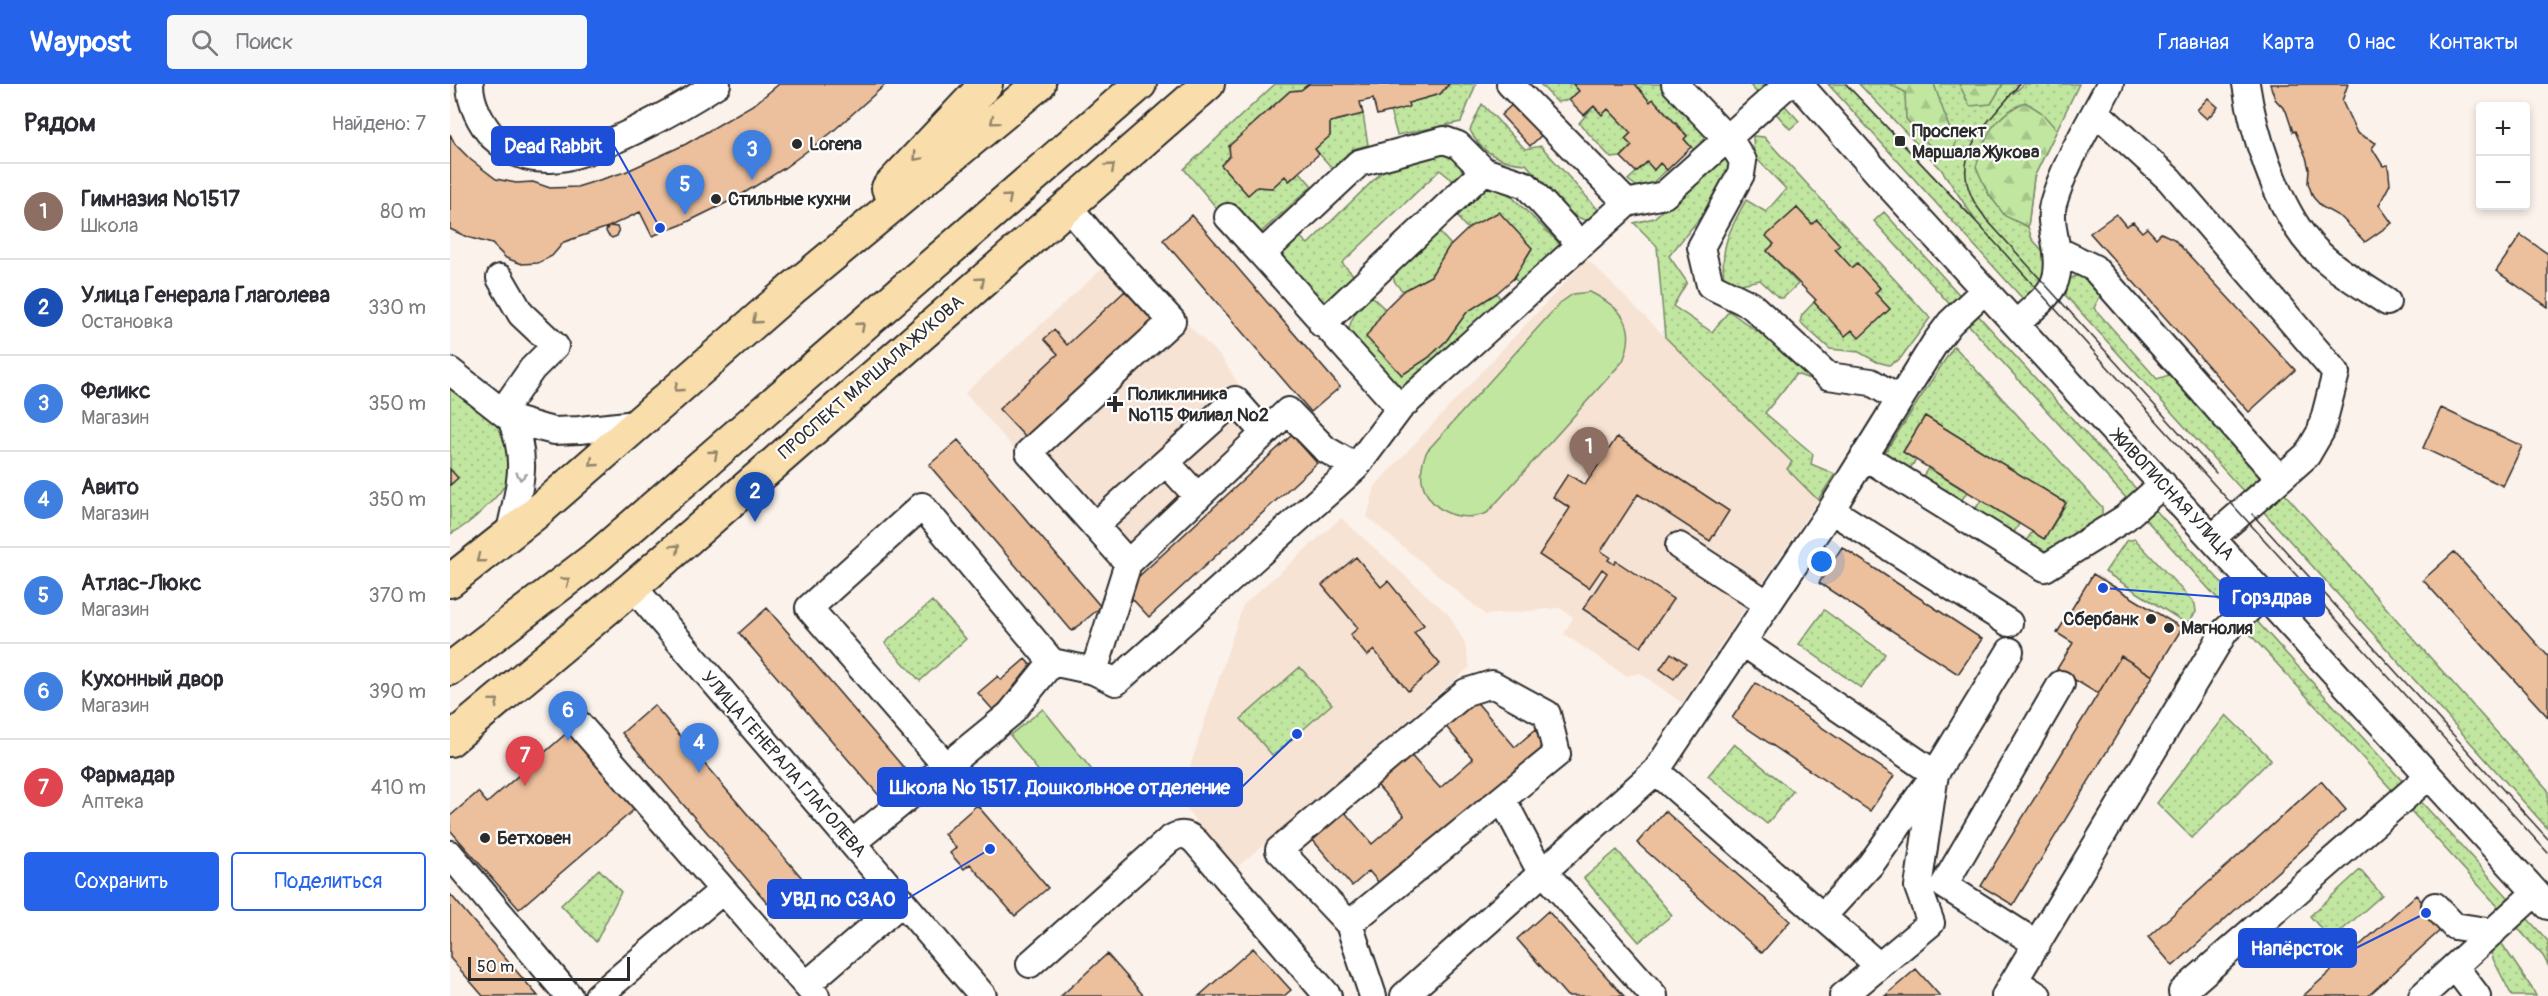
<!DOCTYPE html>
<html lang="ru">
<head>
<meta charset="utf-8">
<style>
  body { margin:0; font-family:Pangolin,sans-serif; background:#f7f7f7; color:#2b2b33 }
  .controls { position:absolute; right:18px; top:18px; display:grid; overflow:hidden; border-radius:6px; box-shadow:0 3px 9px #0003 }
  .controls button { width:54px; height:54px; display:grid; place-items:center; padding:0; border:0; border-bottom:2px solid #e1e1e2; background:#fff; color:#2b2b33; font:30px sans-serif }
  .scale { position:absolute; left:18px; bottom:15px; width:162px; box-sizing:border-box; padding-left:6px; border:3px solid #2b2b2b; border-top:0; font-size:16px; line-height:21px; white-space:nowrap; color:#2b2b2b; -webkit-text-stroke:4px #fff; paint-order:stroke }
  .you { position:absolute; left:1372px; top:478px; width:21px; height:21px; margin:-15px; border:4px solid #fff; border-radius:50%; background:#1a73e8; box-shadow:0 0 0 9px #1a73e833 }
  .badge { display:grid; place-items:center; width:39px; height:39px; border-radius:50%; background:#2563eb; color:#fff; font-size:20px; font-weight:700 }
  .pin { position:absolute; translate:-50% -50px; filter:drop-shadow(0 2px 3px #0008) }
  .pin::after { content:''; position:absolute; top:32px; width:21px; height:18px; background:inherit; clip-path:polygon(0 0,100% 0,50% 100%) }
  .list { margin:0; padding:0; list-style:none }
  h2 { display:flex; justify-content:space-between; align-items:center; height:78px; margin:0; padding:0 24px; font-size:26px }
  h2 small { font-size:20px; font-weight:400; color:#7c7c81 }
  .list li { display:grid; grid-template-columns:39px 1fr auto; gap:18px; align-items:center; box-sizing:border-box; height:96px; padding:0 24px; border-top:2px solid #e1e1e2 }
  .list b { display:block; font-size:22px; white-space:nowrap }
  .list p { margin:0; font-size:20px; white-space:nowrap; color:#7c7c81 }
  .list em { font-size:20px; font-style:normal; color:#7c7c81 }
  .actions { display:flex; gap:12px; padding:18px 24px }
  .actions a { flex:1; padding:14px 0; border:2px solid #2563eb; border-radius:6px; text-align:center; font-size:21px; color:#2563eb }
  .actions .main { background:#2563eb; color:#fff }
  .icon { flex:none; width:33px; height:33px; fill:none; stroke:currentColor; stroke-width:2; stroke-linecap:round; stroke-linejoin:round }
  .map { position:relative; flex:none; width:2098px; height:912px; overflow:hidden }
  header { display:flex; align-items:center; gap:36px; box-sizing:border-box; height:84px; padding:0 30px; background:#2563eb; color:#fff }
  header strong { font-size:28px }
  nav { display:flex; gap:33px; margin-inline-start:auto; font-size:21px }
  .search { width:420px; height:54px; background:#f7f7f7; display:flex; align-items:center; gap:15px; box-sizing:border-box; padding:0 21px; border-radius:6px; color:#7c7c81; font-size:22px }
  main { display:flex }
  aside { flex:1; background:#fff }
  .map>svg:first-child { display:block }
  .built { fill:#f7e3d4 }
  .grass { fill:url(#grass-dots); stroke:#768866; stroke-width:1.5 }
  .forest { fill:url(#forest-firs); stroke:#768866; stroke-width:1.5 }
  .garden { fill:#c1e6a0; stroke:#768866; stroke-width:1.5 }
  .building { fill:#edc09d; stroke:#2b2b2b; stroke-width:1.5 }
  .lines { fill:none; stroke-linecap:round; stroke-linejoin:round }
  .minor-casing { stroke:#2b2b2b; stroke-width:30 }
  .major-casing { stroke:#2b2b2b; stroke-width:36 }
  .minor { stroke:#fff; stroke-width:26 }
  .major { stroke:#f9deab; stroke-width:32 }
  .tram { stroke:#2b2b2b; stroke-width:1.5 }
  .oneway { stroke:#92846b }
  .oneway2 { stroke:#a0a0a0 }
  .poi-dot { fill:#2b2b2b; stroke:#fff; stroke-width:2 }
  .labels { text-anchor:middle; stroke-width:4.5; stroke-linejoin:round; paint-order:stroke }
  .poi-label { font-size:18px; font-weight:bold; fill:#2b2b2b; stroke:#fff; text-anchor:start }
  .street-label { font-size:18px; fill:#2b2b2b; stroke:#fff }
  .leader { fill:none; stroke:#1d4ed8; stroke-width:2 }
  .callout-dot { fill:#1d4ed8; stroke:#fff; stroke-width:2 }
  .callout { fill:#1d4ed8; stroke:#1d4ed8; stroke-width:2 }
  .callout-label { font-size:20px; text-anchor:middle; font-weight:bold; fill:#fff }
</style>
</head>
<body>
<header>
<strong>Waypost</strong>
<div class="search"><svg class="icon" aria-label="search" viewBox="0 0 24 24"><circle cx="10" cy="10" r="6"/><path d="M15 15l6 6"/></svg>Поиск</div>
<nav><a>Главная</a><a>Карта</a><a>О нас</a><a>Контакты</a></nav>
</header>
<main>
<aside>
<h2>Рядом<small>Найдено: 7</small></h2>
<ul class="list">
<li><span class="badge" style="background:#8d6e63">1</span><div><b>Гимназия №1517</b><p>Школа</p></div><em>80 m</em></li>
<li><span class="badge" style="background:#1a4fb4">2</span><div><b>Улица Генерала Глаголева</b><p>Остановка</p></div><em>330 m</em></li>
<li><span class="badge" style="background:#3f7fe0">3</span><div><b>Феликс</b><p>Магазин</p></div><em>350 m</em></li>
<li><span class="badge" style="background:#3f7fe0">4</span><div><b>Авито</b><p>Магазин</p></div><em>350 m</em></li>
<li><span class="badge" style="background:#3f7fe0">5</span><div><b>Атлас-Люкс</b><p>Магазин</p></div><em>370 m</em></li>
<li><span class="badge" style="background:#3f7fe0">6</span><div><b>Кухонный двор</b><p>Магазин</p></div><em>390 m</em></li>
<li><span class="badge" style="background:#e0444e">7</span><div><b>Фармадар</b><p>Аптека</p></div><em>410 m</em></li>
</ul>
<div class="actions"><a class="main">Сохранить</a><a>Поделиться</a></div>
</aside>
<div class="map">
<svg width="2098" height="912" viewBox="0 0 2098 912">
  <defs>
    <pattern id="grass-dots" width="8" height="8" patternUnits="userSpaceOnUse" patternTransform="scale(1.5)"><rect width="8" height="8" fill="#c1e6a0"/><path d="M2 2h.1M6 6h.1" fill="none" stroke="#a6c58a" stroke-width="1.8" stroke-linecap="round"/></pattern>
    <pattern id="forest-firs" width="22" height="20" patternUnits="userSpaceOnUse" patternTransform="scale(1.5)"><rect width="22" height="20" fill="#c1e6a0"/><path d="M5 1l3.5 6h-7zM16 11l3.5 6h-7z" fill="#a6c58a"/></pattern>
  </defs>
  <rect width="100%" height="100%" fill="#fbf2eb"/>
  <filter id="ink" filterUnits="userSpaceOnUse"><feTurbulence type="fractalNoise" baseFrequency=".0167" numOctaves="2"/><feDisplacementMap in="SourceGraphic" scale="12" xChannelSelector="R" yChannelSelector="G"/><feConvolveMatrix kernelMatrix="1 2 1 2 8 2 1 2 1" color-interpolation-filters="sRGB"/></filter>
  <g filter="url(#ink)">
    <path class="built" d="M674,165l67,79 31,30 15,24 29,33 -154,144 -147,-166z
      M1137,175l205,204 -5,6 31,31 -136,203 -42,-30 -14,3 -62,-42 9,-17 -13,-9 -74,7 -119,-98 8,-31z
      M891,434l108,97 15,26 6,26 -235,202 -56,-69 64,-195z"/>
    <path class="grass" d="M825,0h34l-8,6 -11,1 -61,55 1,10 -9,9 27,30 9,-8 15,1 13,-12 5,5 10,-9 12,14 -54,49 -38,-23 -36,-43z
      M999,0h27l-15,38 -64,13 -7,-24 18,-8 32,-9z
      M1090,0h33l6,7 -10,9 -12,2z
      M1185,0h30l49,52 -18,16 -12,-13 3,-4 -34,-36 -3,3z
      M1299,0h16l34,37 -9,8z
      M1378,0h18l130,137 -35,-52 -82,-85h160l-6,10 11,-10h55l-45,93 -6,50 4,12 20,22 -3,14 -26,24z
      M1032,20l43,45 16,-3 60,67 -11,8c-28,-4 -46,-37 -64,-57 -23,-1 -46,-11 -56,-34z
      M1144,22l8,9 6,-6 23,24 -6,6 7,7 -11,11 -10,1 -32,-35z
      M913,30l5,31 -15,4 -21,19 -17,-19 15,-13v-14z
      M1303,52l11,1 166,181 -30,41 -11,6 -12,-3 -18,-10 -29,-3 -30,-27 2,-7 12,-13 31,34 7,-6 7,7 31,-28 -15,-16 5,-5 -23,-25 -5,5 -17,-19 4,-5 -22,-24 -5,4 -15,-16 -30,28 7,8 -7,7 31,33 -15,14h-4l-19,-18 -24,5 -12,-7c-4,-32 7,-51 22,-78l20,12 20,-23 -32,-33z
      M1275,68l6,9 -3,22 -59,73 18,26 -14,24 39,26 17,-21 85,62 -4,6 -14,-5 -31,39 48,41 -2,10 24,10 -17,26 -31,-31 5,-7 -127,-125 -8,-91 -23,-23 20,-5z
      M995,69l15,4 4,10 -1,10 -11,3 -12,-10 -98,93 16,17 -34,29 -41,-44 1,-21 12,-11 12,11 76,-74z
      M1197,78l7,7 6,-6 7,7 -18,16 -10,2 -11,-8z
      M1037,99l13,2 59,58 1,6 -34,34h-7l-5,-5 18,-30 -33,-35 -31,16c-7,-7 -12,-11 -9,-20z
      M1434,128l664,729v24l-5,-9 -669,-735z
      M985,148l6,2 10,11 -20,31 -28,15c-8,-7 -12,-12 -9,-23z
      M1632,190l13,9 5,13 -6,12 63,71 18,-6 90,100 -22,18 -177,-195 2,-17z
      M1047,209l4,8 -99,92 -54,-55c0,-18 10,-30 22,-43l15,14 18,65 25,-16 18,-17 21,-29z
      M1504,262l148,161v9l-3,9 -53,32 -24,-10 10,-15 13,7 21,-36 -141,-87 -22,36 13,8 -9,13 -25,-16z
      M0,301c39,30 90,66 43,115 -13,13 -27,27 -43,34z
      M1478,384l39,24 -9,14 -38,-25z
      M1834,409l264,297v39l-285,-318z
      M1531,416l38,24 -9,15 -38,-25z
      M1685,455l60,65 1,8 -9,12 -82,-52 21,-31z
      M482,517l34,38 -46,42 -35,-38z
      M1374,526l61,44 -24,34 -62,-44z
      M850,583l32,37 -59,52 -32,-37z
      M1776,631l45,44 -79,79 -35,-35z
      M1284,660l59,47 -26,33 -59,-48z
      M1167,766l55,65 -33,27 -55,-64z
      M149,785l22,23 -25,50 -35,-37z
      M1910,786l22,25 -51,45 -21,-24z
      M2048,854l35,52 3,6h-24l-18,-35 -6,-17z"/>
    <path class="forest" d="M1439,0h45l15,43 8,13 -6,17 -14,-3 -31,-35 -1,-27z
      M1509,0h44l-12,20 -21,2z
      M1575,18l16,10 16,18 -23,47 -6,50 -23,-11 -17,-23 -12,-26c10,-32 16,-50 49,-65z"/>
    <path class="garden" d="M1140,208c32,16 48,33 33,69l-136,152c-42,16 -80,-21 -60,-62l133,-148 13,-9z
      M593,625l52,65 -33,27 -52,-66z"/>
    <path class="building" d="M329,0h107l-55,49 -48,36 -47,29 -55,27 -29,11 -12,-24 -30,14 7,1 2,4 -2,5 -5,2 -4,-3 -2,-4 2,-4 -44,15 -12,14 -14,7 -16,1 -16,-6 -14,-14 -25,-7 -17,-8v-95l5,10 16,16 25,19 20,4 17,-1 17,6 27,-1 48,-15 61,-28 70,-41z
      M859,0h140l-9,10 -32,9 1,4 -32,8 -4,-16 -13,3 3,12 -33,8v14l-15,13 4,5 -30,27 -4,-5 -13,12 -15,-1 -9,8 -27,-30 9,-9 -1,-10 61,-55 11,-1z
      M1123,0h62l15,18 3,-3 34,37 -3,3 7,8 -24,23 -7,-7 -6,7 -7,-8 -11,10 -15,-15 11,-11 -7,-7 6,-6 -23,-24 -6,6 -8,-9 -10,9 -15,-15 10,-9z
      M1820,0h78l-6,17 15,32 19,10 -4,5 11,18 5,-1 2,19 -11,21 13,18 -27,19 -23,-24 -20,-11 -9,-10 -5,-14 1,-14 -3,-12 -11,-26 -2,1 -7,-21 -11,-12z
      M1758,14l10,9 -11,12 -10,-9z
      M1067,16l29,31 -16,15 -29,-31z
      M1347,124l15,16 5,-4 23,25 -5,4 17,19 5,-5 23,25 -5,5 15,16 -31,29 -7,-8 -7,6 -31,-34 2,-2 -49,-49 7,-7 -8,-8z
      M1049,128l33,36 -18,30 -17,15 -30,19 -21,29 -18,17 -26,17 -36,-38 19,-28 18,-18 28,-15 17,-28 23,-22z
      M1666,130l10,12 7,-4 9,10 5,-4 9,10 5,-5 13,6 121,131 -46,42 -159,-179z
      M742,131l148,172 -29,25 -148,-172z
      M2071,151l27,19v53l-52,-36z
      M675,207l29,31 -126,118 -29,-31 59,-55 -14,-15 10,-9 13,15z
      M1991,324l81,38 -19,40 -80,-38z
      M1475,332l141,87 -22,36 -141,-87z
      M842,351l25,28 -168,154 -25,-27z
      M1167,353l112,74 -19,30 -72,-47 -37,57 9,6 -2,3 6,4 2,-3 57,38 -32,48 -58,-38 24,-36 -5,-4 -13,19 -50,-33 31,-47 -17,-11 15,-23 17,11z
      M508,356l143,167 -29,24 -143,-166z
      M0,385l8,9 -8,7z
      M1392,463l140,92 -24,35 -139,-91z
      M2004,468l94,104v61l-125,-137z
      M906,473l25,30 7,-6 36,44 -10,8 26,31 -32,27 -34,-41 -7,6 -17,-21 8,-7 -36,-43z
      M1643,490l89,54 -29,48 -32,-20 -23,38 -41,-25 16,-26 -16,-10z
      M317,524l143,167 -28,24 -143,-166z
      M1221,569l15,10 -12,16 -14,-10z
      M1671,572l32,20 -140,229 -32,-19z
      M575,575l11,12 -43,39 -15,-17 20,-17 3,4z
      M1306,599l138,93 -24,35 -138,-93z
      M1023,614l42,49 20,-17 15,17 -166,142 -15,-18 -17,15 -41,-48 32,-28 29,34 32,-28 -31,-36 34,-29 33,37 33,-29 -30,-36z
      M204,621l154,180 -32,28 -154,-180z
      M119,647l67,77 -117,101 -69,-79v-14l28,-24 9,11z
      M1871,697l25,29 -173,156 -25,-29z
      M527,721l71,83 -33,28 -45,-52 -6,5 -14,-16 6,-5 -12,-14z
      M1215,727l125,110 -28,32 -125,-110z
      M0,810l29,34 59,68h-55l-33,-38z
      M1966,811l28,32 -76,69h-65z
      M1098,827l56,63 20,22h-57l-50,-57z
      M803,864l38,42 -7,6h-85z
      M657,870l37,42h-83z
      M1466,885l24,27h-55z"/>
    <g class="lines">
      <defs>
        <path id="minor" d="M20,0c0,19 11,40 23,53 16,15 36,23 58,22 42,-1 129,-51 166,-75
          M1060,0l117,119 37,-8 124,-111
          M1225,0l58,61 10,16 -2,13 -40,73 9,38 41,20 77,71 43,6 28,17
          M1349,0l94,106 655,716
          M1796,0c7,48 29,114 58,153 21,28 55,46 83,65
          M1646,28l73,67 167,194 -15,58 -14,24 -27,24
          M617,121l41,49 6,4 58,63 -143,131 99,111
          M778,133l34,37
          M1607,166l37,18 186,211 -68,59
          M50,194l21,36 34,32 -23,23 -30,43
          M872,240l162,-153
          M1566,240c32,-30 49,-36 39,-84 -2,-12 -5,-24 -2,-36 12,-42 37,-81 57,-120
          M0,287l61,48 31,9 12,3 25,-1 58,-6
          M950,324l-138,-154 97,-91 85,-23 14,5 26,26 42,14 55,60
          M1414,372l181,112 80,-50 38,-34
          M716,378l32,35
          M1381,426l178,113
          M645,442l140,-126 29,33
          M59,452c9,-44 21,-74 2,-117
          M1229,462l89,58
          M183,503l350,409
          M1292,558l193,132 -17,113 13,36 -88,73
          M644,587l34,-108 160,-152 37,38 31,18
          M118,628l238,273
          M497,683l-138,-159 113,-102 130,156
          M1206,687l222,194
          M1053,716l33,63 118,133
          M402,759l158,-129 42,-52 42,9 22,11 240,-215 44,-59 227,-205
          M0,770l119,142
          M1985,822l19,20 39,6
          M1372,833l49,-53 64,-90 75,-123
          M899,840l208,-170 -10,-40 -55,-30 -26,8 -187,158 70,74 24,72
          M1587,860l-93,-59 117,-201
          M580,880l139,-124c10,-7 18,-7 27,2l132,154
          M2005,883l22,29
          M1565,897l23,15
          M1732,908l247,-216
          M148,912l124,-105
          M366,912l-10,-11 96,-83
          M954,912l252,-225 175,-261 104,-167 15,-20 35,-33
          M1555,912l220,-365 39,-36
          M1972,912l113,-103"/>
        <path id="major" d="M438,104l98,-104
          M0,497l86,-68 256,-224 247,-205
          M0,585l149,-114 541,-471
          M0,656l183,-153 575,-503"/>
      </defs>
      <use href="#minor" class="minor-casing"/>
      <use href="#major" class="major-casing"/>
      <use href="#minor" class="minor"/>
      <use href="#major" class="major"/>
      <path class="tram" d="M1396,0l134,142 568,627
        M1569,0c-23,33 -69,64 -48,111 3,9 10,16 15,24l230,254
        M1802,430l296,325"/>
    </g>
    <defs><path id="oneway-chevron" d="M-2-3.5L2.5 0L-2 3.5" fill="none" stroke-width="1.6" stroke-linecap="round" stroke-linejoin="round" transform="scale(1.5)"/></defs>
    <g class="oneway">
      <use href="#oneway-chevron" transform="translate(544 37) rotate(140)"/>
      <use href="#oneway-chevron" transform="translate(467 73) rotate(133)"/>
      <use href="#oneway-chevron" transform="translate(661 83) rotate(-41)"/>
      <use href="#oneway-chevron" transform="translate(558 114) rotate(-41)"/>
      <use href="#oneway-chevron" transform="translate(531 197) rotate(-41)"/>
      <use href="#oneway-chevron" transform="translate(306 236) rotate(139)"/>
      <use href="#oneway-chevron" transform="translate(411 242) rotate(-41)"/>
      <use href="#oneway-chevron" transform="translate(228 304) rotate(139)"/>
      <use href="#oneway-chevron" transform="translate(264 370) rotate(-41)"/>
      <use href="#oneway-chevron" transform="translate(143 379) rotate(139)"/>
      <use href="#oneway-chevron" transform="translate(226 464) rotate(-42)"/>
      <use href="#oneway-chevron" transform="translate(30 475) rotate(142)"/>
      <use href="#oneway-chevron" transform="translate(116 497) rotate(-38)"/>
      <use href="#oneway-chevron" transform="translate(45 618) rotate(-40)"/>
    </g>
    <use class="oneway2" href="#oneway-chevron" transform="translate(71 392) rotate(100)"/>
  </g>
  <g class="poi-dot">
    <rect x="1444" y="51" width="12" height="12" rx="3"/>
    <circle cx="347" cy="60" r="6"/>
    <circle cx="266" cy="115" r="6"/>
    <path d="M662 311h6v6h6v6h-6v6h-6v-6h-6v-6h6z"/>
    <circle cx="1701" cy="535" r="6"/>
    <circle cx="1719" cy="544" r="6"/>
    <circle cx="35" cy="754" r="6"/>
  </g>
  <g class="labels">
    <g class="poi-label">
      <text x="1462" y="53">Проспект<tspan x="1462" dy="21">Маршала Жукова</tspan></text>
      <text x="359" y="66">Lorena</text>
      <text x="278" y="121">Стильные кухни</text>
      <text x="678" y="316">Поликлиника<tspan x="678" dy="21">№115 Филиал №2</tspan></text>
      <text x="1689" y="541" text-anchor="end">Сбербанк</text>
      <text x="1731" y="550">Магнолия</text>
      <text x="47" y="760">Бетховен</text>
    </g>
    <g class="street-label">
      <text transform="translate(421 293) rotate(-41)" y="6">ПРОСПЕКТ МАРШАЛА ЖУКОВА</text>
      <text transform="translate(1723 411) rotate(47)" y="6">ЖИВОПИСНАЯ УЛИЦА</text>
      <text transform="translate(334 680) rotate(49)" y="6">УЛИЦА ГЕНЕРАЛА ГЛАГОЛЕВА</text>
    </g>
  </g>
  <path class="leader" d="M210 144L164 62M1653 504L1770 513M847 650L792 703M540 765L457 815M1976 829L1906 864"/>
  <g class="callout-dot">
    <circle cx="210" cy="144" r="6"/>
    <circle cx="1653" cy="504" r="6"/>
    <circle cx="847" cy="650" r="6"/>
    <circle cx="540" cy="765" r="6"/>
    <circle cx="1976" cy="829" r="6"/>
  </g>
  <g class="callout">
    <rect x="42" y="43" width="122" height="38" rx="6"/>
    <rect x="1770" y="494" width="104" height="38" rx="6"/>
    <rect x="428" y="684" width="364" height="38" rx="6"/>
    <rect x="318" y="796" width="139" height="38" rx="6"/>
    <rect x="1789" y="845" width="117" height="38" rx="6"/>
  </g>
  <g class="callout-label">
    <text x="103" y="69">Dead Rabbit</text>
    <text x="1822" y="520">Горздрав</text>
    <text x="610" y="710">Школа № 1517. Дошкольное отделение</text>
    <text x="388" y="822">УВД по СЗАО</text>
    <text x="1847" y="871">Напёрсток</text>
  </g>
</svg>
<div class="controls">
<button>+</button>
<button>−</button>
</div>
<div class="scale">50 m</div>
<div class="you"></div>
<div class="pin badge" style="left:1139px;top:393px;background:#8d6e63">1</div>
<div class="pin badge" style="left:305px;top:438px;background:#1a4fb4">2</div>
<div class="pin badge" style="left:302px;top:96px;background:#3f7fe0">3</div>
<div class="pin badge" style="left:249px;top:689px;background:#3f7fe0">4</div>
<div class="pin badge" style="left:235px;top:131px;background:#3f7fe0">5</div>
<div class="pin badge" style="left:118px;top:657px;background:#3f7fe0">6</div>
<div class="pin badge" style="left:75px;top:702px;background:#e0444e">7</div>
</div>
</main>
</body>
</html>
